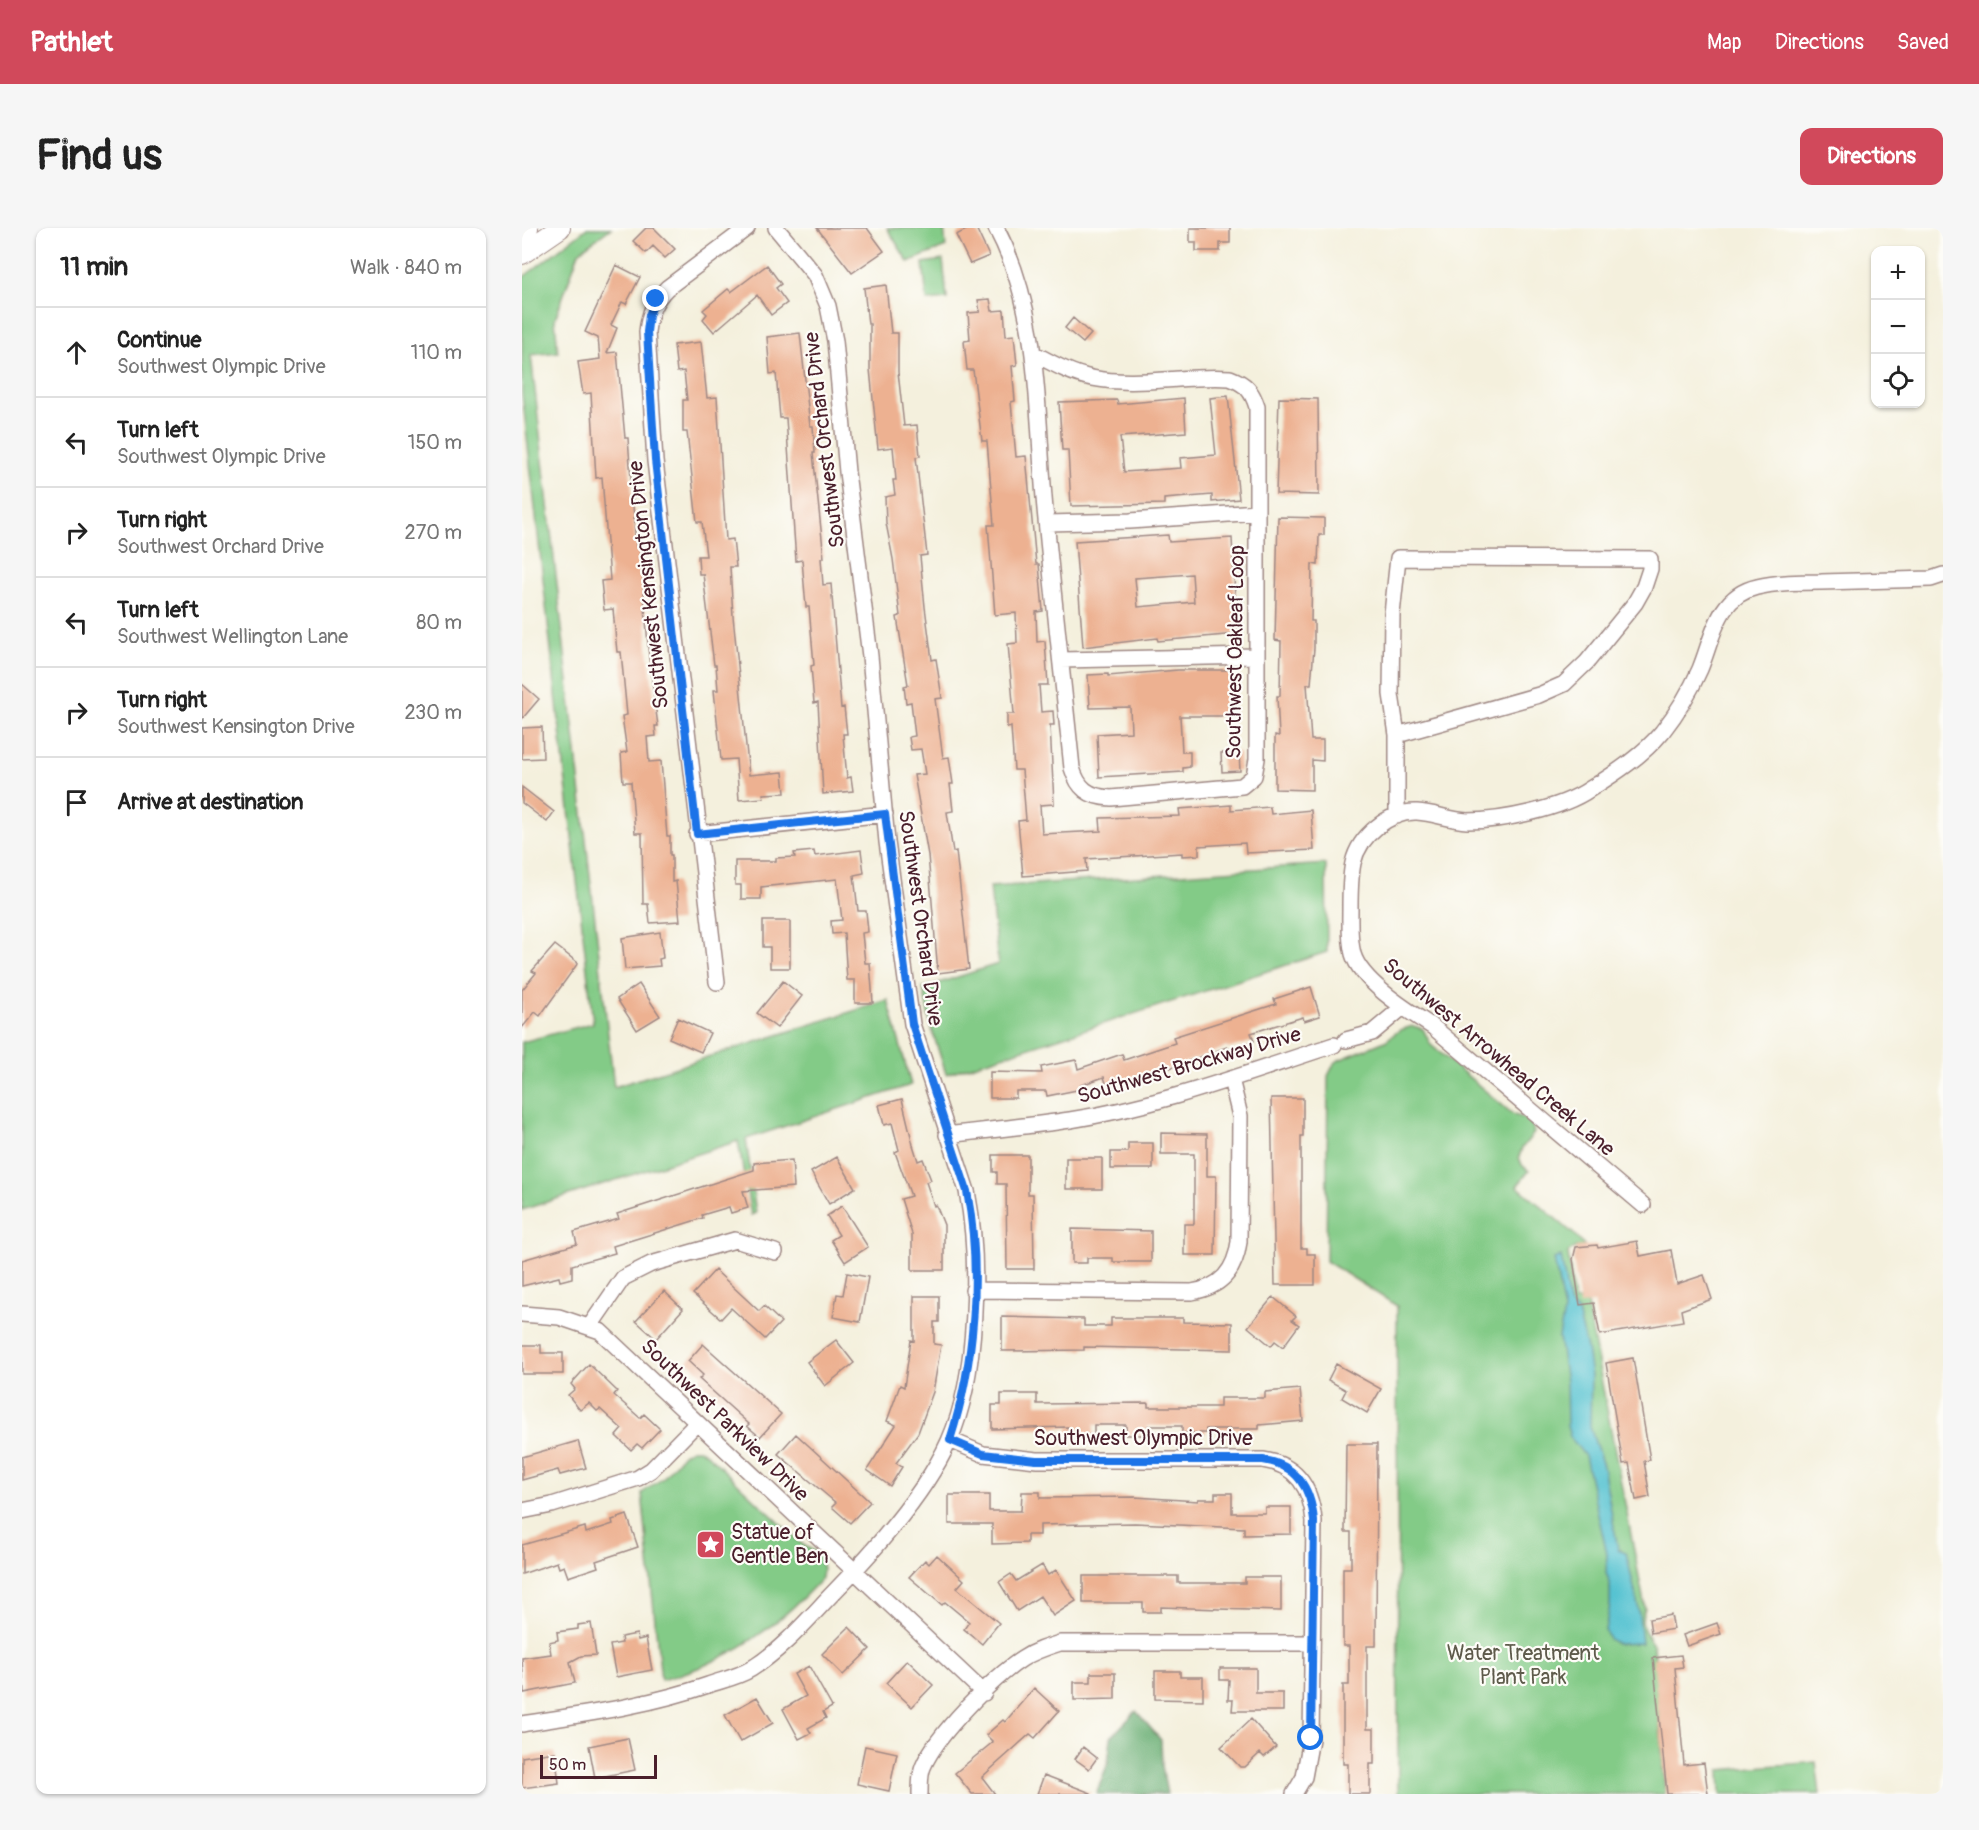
<!DOCTYPE html>
<html lang="en">
<head>
<meta charset="utf-8">
<style>
  body { margin:0; font-family:Pangolin,sans-serif; background:#f6f6f6; color:#222 }
  .controls { position:absolute; right:18px; top:18px; display:grid; overflow:hidden; border-radius:12px; box-shadow:0 2px 4px #0004 }
  .controls button { width:54px; height:54px; display:grid; place-items:center; padding:0; border:0; border-bottom:2px solid #e0e0e0; background:#fff; color:#222; font:30px sans-serif }
  .scale { position:absolute; left:18px; bottom:15px; width:117px; box-sizing:border-box; padding-left:6px; border:3px solid #4a1f2b; border-top:0; font-size:16px; line-height:21px; white-space:nowrap; color:#4a1f2b; -webkit-text-stroke:4px #fdfcf7; paint-order:stroke }
  .stop { position:absolute; width:18px; height:18px; margin:-14px; border:4px solid #1a73e8; border-radius:50%; background:#fff }
  .stop.end { background:#1a73e8; border-color:#fff; box-shadow:0 2px 6px #0008 }
  .list { margin:0; padding:0; list-style:none }
  h2 { display:flex; justify-content:space-between; align-items:center; height:78px; margin:0; padding:0 24px; font-size:26px }
  h2 small { font-size:20px; font-weight:400; color:#767676 }
  .list li { display:grid; grid-template-columns:39px 1fr auto; gap:18px; align-items:center; box-sizing:border-box; height:90px; padding:0 24px; border-top:2px solid #e0e0e0 }
  .list b { display:block; font-size:22px; white-space:nowrap }
  .list p { margin:0; font-size:20px; white-space:nowrap; color:#767676 }
  .list em { font-size:20px; font-style:normal; color:#767676 }
  .icon { flex:none; width:33px; height:33px; fill:none; stroke:currentColor; stroke-width:2; stroke-linecap:round; stroke-linejoin:round }
  .map { position:relative; flex:none; width:1421px; height:1566px; overflow:hidden; border-radius:12px }
  header { display:flex; align-items:center; gap:36px; box-sizing:border-box; height:84px; padding:0 30px; background:#d1495b; color:#fff }
  header strong { font-size:28px }
  nav { display:flex; gap:33px; margin-inline-start:auto; font-size:21px }
  .intro { display:flex; align-items:center; justify-content:space-between; box-sizing:border-box; height:144px; padding:0 36px }
  h1 { margin:0; font-size:42px }
  .button { padding:15px 27px; border-radius:12px; background:#d1495b; color:#fff; font-size:21px; font-weight:700 }
  main { display:flex; gap:36px; padding:0 36px }
  aside { flex:1; background:#fff; border-radius:12px; box-shadow:0 2px 4px #0004 }
  .map>svg:first-child { display:block }
  .green { fill:#83cb87; stroke:#667559; stroke-width:1.5 }
  .forest { fill:#6aaf74; stroke:#5a6750; stroke-width:1.5 }
  .water { fill:#57c3d1; stroke:#50717e; stroke-width:1.5 }
  .building { fill:#edb191; fill-rule:evenodd }
  .lines { fill:none; stroke-linecap:round; stroke-linejoin:round }
  .minor-casing { stroke:#9f8884; stroke-width:18 }
  .major-casing { stroke:#9f8884; stroke-width:22 }
  .minor { stroke:#fff; stroke-width:15 }
  .major { stroke:#fff; stroke-width:20 }
  .route { stroke:#1a73e8; stroke-width:8 }
  .labels { text-anchor:middle; stroke-width:4.5; stroke-linejoin:round; paint-order:stroke }
  .street-label { font-size:21px; fill:#4a1f2b; stroke:#fdfcf7 }
  .poi-label { font-size:21px; fill:#4a1f2b; stroke:#fdfcf7; text-anchor:start }
  .park-label { font-size:21px; fill:#5e5b4b; stroke:#fdfcf7 }
</style>
</head>
<body>
<header>
<strong>Pathlet</strong>
<nav><a>Map</a><a>Directions</a><a>Saved</a></nav>
</header>
<div class="intro"><h1>Find us</h1><a class="button">Directions</a></div>
<main>
<aside>
<h2>11 min<small>Walk · 840 m</small></h2>
<ul class="list">
<li><svg class="icon" aria-label="ahead" viewBox="0 0 24 24"><path d="M12 20V5M6 11l6-6 6 6"/></svg><div><b>Continue</b><p>Southwest Olympic Drive</p></div><em>110 m</em></li>
<li><svg class="icon" aria-label="left" viewBox="0 0 24 24"><path d="M17 20v-9H6M10 6l-5 5 5 5"/></svg><div><b>Turn left</b><p>Southwest Olympic Drive</p></div><em>150 m</em></li>
<li><svg class="icon" aria-label="right" viewBox="0 0 24 24"><path d="M7 20v-9h11M14 6l5 5-5 5"/></svg><div><b>Turn right</b><p>Southwest Orchard Drive</p></div><em>270 m</em></li>
<li><svg class="icon" aria-label="left" viewBox="0 0 24 24"><path d="M17 20v-9H6M10 6l-5 5 5 5"/></svg><div><b>Turn left</b><p>Southwest Wellington Lane</p></div><em>80 m</em></li>
<li><svg class="icon" aria-label="right" viewBox="0 0 24 24"><path d="M7 20v-9h11M14 6l5 5-5 5"/></svg><div><b>Turn right</b><p>Southwest Kensington Drive</p></div><em>230 m</em></li>
<li><svg class="icon" aria-label="arrive" viewBox="0 0 24 24"><path d="M6 21V4h12l-3 4 3 4H6"/></svg><div><b>Arrive at destination</b></div></li>
</ul>
</aside>
<div class="map">
<svg width="1421" height="1566" viewBox="0 0 1421 1566">
  <rect width="100%" height="100%" fill="#fdfcf7"/>
  <filter id="ink" filterUnits="userSpaceOnUse"><feTurbulence type="fractalNoise" baseFrequency=".0167" numOctaves="2"/><feDisplacementMap in="SourceGraphic" scale="12" xChannelSelector="R" yChannelSelector="G"/><feConvolveMatrix kernelMatrix="1 2 1 2 8 2 1 2 1" color-interpolation-filters="sRGB"/></filter>
  <filter id="wash" filterUnits="userSpaceOnUse"><feTurbulence type="fractalNoise" baseFrequency=".008" numOctaves="4" result="noise"/><feDisplacementMap in="SourceGraphic" scale="24" xChannelSelector="R" yChannelSelector="G"/><feGaussianBlur stdDeviation="1.35" result="paint"/><feColorMatrix in="noise" values="0 0 0 0 0 0 0 0 0 0 0 0 0 0 0 0 0 1.4 0 .05"/><feComposite in="paint" operator="in"/></filter>
  <g filter="url(#wash)">
    <rect width="100%" height="100%" fill="#f4f0dd"/>
    <path class="green" d="M65,0h24l-32,24 -24,67 3,33 -27,3 83,732 274,-87 23,85 -165,54 10,74 -5,2 -13,-74 -216,69v-168l71,-19 -71,-630v-115z
      M365,0h57l2,19 -38,15z
      M421,32l4,39 -20,2 -4,-38z
      M804,636l1,88 -381,122 -15,-47 -8,-39 75,-24 -8,-77z
      M891,798l10,3 8,16 83,70 17,5 3,13 -12,15 -3,9 3,8 7,6 -12,15 58,49 10,12h-9l-8,6 6,48 12,-2 59,309c-7,14 0,26 9,38l11,148h-267l-1,-488 -71,-45 2,-185 6,-12 5,-4 46,-19 15,-11z
      M169,1221h8l10,7 94,89 16,9 4,15 -1,9c-44,49 -96,86 -161,102l-19,-187 21,-15 20,-24z
      M1294,1534l4,32h-99l-1,-24z"/>
    <path class="forest" d="M614,1483l25,29 1,26 5,28h-71l12,-31 3,-26z"/>
    <path class="water" d="M1039,1028l8,47 9,9 9,37 4,27 -1,51 13,39 15,83 8,3 12,54 4,37 -25,1 -8,-5 -4,-9 5,-25v-22l-4,-10 1,-19 -22,-98 -15,-19 -3,-11 -1,-44 -7,-45 5,-26 -10,-52z"/>
    <g id="blocks">
      <path class="building" d="M124,0h8l21,21 -10,9 -12,-12 -7,7 -13,-12z
        M295,0h50l17,23 -32,22z
        M448,0h6l13,28 -19,8 -14,-29z
        M668,0h40v15h-10v8h-24v-9h-6z
        M94,37l24,12 -14,27 -4,-2 -11,23 6,3 -10,25 10,-1 8,86h3l8,108h3l3,23 7,89 9,68h-3l1,10 -9,1 2,25 12,-1 6,75h3v19h2v27l4,-1 4,40 -30,2 -2,-19h-5l-1,-71h-7l-4,-51h-8l-2,-29 6,-1 -5,-36 5,-1 -6,-63h-4l-4,-43 -9,1 -3,-29 9,-1 -8,-103 -6,1 -5,-85 -8,1 -5,-32 22,-3 -2,-21 -13,-6z
        M245,37l14,19 -5,4 11,15 -16,12 -14,-20 -43,37 -11,-13 4,-5 -4,-4 25,-21 3,3z
        M364,57l5,48h7v39l6,54 13,-1 3,31 -4,1 11,98 -7,1 5,51 7,53 4,-1 6,39 -7,1 8,59 6,-1 4,27h-3l3,27 -6,1 6,40 3,-1 13,118 -31,4 -10,-118 -14,-80 11,-1 -4,-25 -10,1 -2,-13 6,-1 -4,-34 -5,1 -2,-17 4,-1 -11,-68 3,-1 -7,-57 -7,-36 -1,-26 10,-2 -2,-15h3l-3,-33 -15,2 -8,-80v-45h-2l-4,-36z
        M468,71l2,12 12,-1 2,26 8,-1 3,30 -5,1 3,35 -4,1 5,55 10,-1 10,108h3l4,47 -7,1 1,30 8,-1 3,44h-9l2,27 12,-1 1,14h-4l4,79 -14,1 2,29 59,-3 -1,-13 80,-2 -1,-7 27,-2 25,-2v5l39,-3 1,7 40,-4 3,40 -68,3 -1,-10 -46,3v9l-17,1v-3l-96,6 1,12 -64,5 -5,-55 8,-1 -4,-50h-8l-3,-43 -4,1v-14h7l-6,-70 9,-1 -1,-30 -21,2 -7,-90h6l-7,-84h-5l-9,-71h-6l-3,-29 6,-1 -2,-27 12,-1 -2,-12z
        M551,90l18,16 -8,9 -18,-15z
        M278,105l10,93h3l2,27h-2l11,105h-3l2,27 8,-1 10,124 3,-1 3,27h-4l4,44 4,-1 2,14 -30,3 -5,-92 -4,1 -3,-37 3,-1 -5,-58h-3l-4,-47 -6,1 -10,-143h-6l-4,-45 -6,1 -3,-37z
        M179,114l6,56 10,-1 9,143 7,-1 3,28h-6l3,49 16,159 34,-3 2,21 -22,1 1,4 -25,2 -3,-41 -15,1 -7,-70h4l-2,-25h-2l-11,-91h-4l-1,-18h8l-4,-34h-5l-10,-90h-4v-32h4l-3,-29 -7,1 -3,-27z
        M706,168l11,103 -27,3v-7l-48,4v5l-93,2 -3,-56h-6l-3,-48 58,-2 1,4 66,-6 2,34 -66,5 4,35 57,-4 -1,-10 36,-3 -6,-57z
        M757,170l39,1 1,96 -43,-1z
        M756,289l46,1v17h-5l-1,30 -6,-1 -1,57h3v27l-3,36h-4l4,56h12v21l-11,-1v30l-37,-1v-54l4,1 -2,-40h3l1,-55 -6,-1z
        M646,307l1,7 63,-4 5,96 -79,7 -1,-3 -74,9 -8,-106zM670,346l2,28 -56,5 -3,-29z
        M656,442h54l2,46h-54l2,36h8v15l-7,1v4l-84,5 -2,-43 34,-2 -1,-25 -40,1 -2,-33 20,-1v2z
        M0,456l17,15 -17,20z
        M20,499l1,31 -21,1v-31z
        M717,524l1,19 -18,1 -1,-19z
        M0,559l32,25 -7,10 -25,-19z
        M339,622l3,23 -10,2 4,36h8l2,21 -6,1 3,30h5l3,40h-18v-23h-8l-3,-47 -12,1 -1,-13 11,-1 -5,-41 -76,8v12h-20v-14h-6v-24h41v-3l19,-1 -1,-4 20,-2 1,5z
        M241,693h27v47h-20v-21h-7z
        M138,704l3,26 -4,1 1,7 -35,3 -3,-31z
        M33,717l23,18 -38,53 -5,-4 -13,16v-38l14,-17 -4,-2z
        M261,753l19,15 -25,32 -20,-15z
        M117,756l21,32 -23,14 -20,-31z
        M789,759l9,29 -16,5 -1,-4 -52,16 3,8 -26,8 -1,-2 -87,32 -2,-4 -31,11 -3,-9 -23,8 1,4 -35,7 -1,-5h-30v7h-26v-26l52,1 -1,-6 35,-7 2,9 44,-15 2,6 51,-17 -2,-6 103,-33 -2,-5z
        M156,790l32,15 -9,19 -32,-14z
        M749,870h32v38h-2v112h6v6h8v31h-40z
        M380,871l11,46 5,16 5,-2 8,21 -5,2 8,24 2,-1 8,20v45h-32v-36l-11,-35 10,-3 -16,-44 4,-2 -7,-27 -8,2 -5,-20z
        M639,905l46,1v42h9l-1,79h-31v-31h10v-70h-33z
        M606,915h25v26h-42v-17h17z
        M471,927h35v39h5l1,75h-27l-1,-85h-9v-12h-4z
        M315,929l18,31 -26,16 -18,-32z
        M544,930h36v31h-36z
        M270,932l2,27 -51,4 5,17 -17,5 -2,-6 -27,8 1,3 -90,28 2,7 -43,12v13l-12,3 -1,-4 -37,9v-26l55,-16 -3,-12 45,-13 -2,-5 137,-44v-7z
        M320,978l26,41 -23,15 -14,-22 8,-5 -12,-19z
        M550,1001l79,2v31h-38v-4h-26v5h-15z
        M1115,1013l3,15 31,-6 6,34 27,-9 8,24 -31,11 2,11 -83,14 -6,-32 -14,2 -7,-46 3,-12 21,-2 1,3z
        M193,1042l44,41 5,-5 17,16 -16,17 -34,-31 -10,11 -28,-25z
        M325,1045l21,4 -8,45 -27,-5 4,-23 6,1z
        M142,1063l19,18 -27,30 -20,-18z
        M392,1068h25v26h-5v22l7,1 -8,47 -15,41 -22,30 6,4 -12,19 -23,-16 29,-45 -9,-4 13,-36 4,2 7,-47 3,1z
        M751,1069l23,19 -4,4 7,5 -16,22 -8,-6 -4,5 -23,-19z
        M480,1089l82,2v7h27v-8h72v4l49,1v27l-148,-3v3l-82,1z
        M314,1112l18,23 -29,23 -18,-24z
        M181,1116l78,70 -21,23 -13,-11 2,-2 -50,-45 4,-4 -15,-14z
        M0,1117h19v8h22v21h-41z
        M1111,1130l17,102 -6,1 6,36 -14,3 -7,-37 -6,1 -17,-101z
        M67,1136l28,27 -3,4 26,23 4,-4 16,15 -18,19 -5,-4 -6,6 -15,-14 6,-7 -22,-20 -3,2 -8,-8 -9,7 -12,-15 7,-6 -4,-5z
        M814,1136l45,25 -14,24 -25,-15 4,-8 -18,-10z
        M778,1161l3,32 -44,4v4h-53v4h-24v-7h-34v9h-22v-10h-32v10h-26v-8l-76,2v-24h9v-11h36v10l111,-1v4h72v-9h45v-6z
        M274,1206l74,68 -20,21 -18,-16 4,-4 -58,-49z
        M56,1213l8,27 -26,7 -2,-5 -36,10v-23z
        M824,1216h31l-1,202h-9v83h7v35h-4v30h-22v-30h-5v-79h6v-39h-6v-78h8v-36h-6z
        M500,1264h18v6l95,-1 63,4v-2h17v-6h17v20h33v-6h26v27l-47,1v-7l-109,-5 -95,2v10h-13v8l-35,1v-20h-43v-29h40v16h32z
        M105,1287l11,32 -42,14 2,6 -30,10 -4,-11 -5,2 -2,-6 -35,12v-29l63,-18 1,6 27,-9 -1,-4z
        M415,1327l27,25 -7,8 42,35 -17,21 -18,-15 5,-7 -24,-20 -3,3 -33,-28 16,-17 4,4z
        M520,1337l6,10 8,-5 20,31 -23,15 -13,-20 -23,15 -18,-29 12,-8 5,7z
        M561,1348h95v7h67v-6h36v34l-120,-4v5h-18v-9h-60z
        M1149,1387l3,14 -23,4 -2,-14z
        M69,1395l5,32 -15,1 -11,6 5,21 -51,10 -2,-35 29,-4 -2,-12 9,-2 -1,-8 21,-3v-4z
        M1195,1395l4,11 -34,12 -4,-11z
        M327,1399l21,22 -27,26 -21,-21z
        M115,1406l1,6 8,-2 6,32 -36,7 -6,-32 12,-2 -1,-6z
        M1159,1427l2,12 -8,1 9,97 20,-2 4,31h-41l-14,-136z
        M385,1432l26,25 -21,22 -26,-24z
        M287,1438l23,41 -9,5 3,6 -18,10 3,5 -12,6 -16,-30 23,-13 -12,-22z
        M698,1440h36v25h27v18h-51l1,-11h-5l1,-20h-9z
        M633,1443h25v6h23v23l-48,-1z
        M569,1445h24v26l-41,1v-18h17z
        M512,1460l25,23 -24,27 -5,-4 -48,43 13,17h-23l-17,-21 38,-31 -7,-7 17,-15 2,2z
        M235,1469l16,26 -33,19 -15,-27z
        M729,1491l25,28 -12,10 -4,-4 -15,14h-5l-19,-20z
        M106,1510l7,32 -40,8 -6,-32z
        M343,1518l32,7 -8,38 -32,-7z
        M561,1519l14,11 -8,11 -14,-10z
        M33,1524l4,31 -37,5v-31z
        M522,1547l47,18v1h-54z"/>
    </g>
  </g>
  <g filter="url(#ink)">
    <use href="#blocks" fill-opacity="0" stroke="#9f8884" stroke-width="1.5"/>
    <g class="lines">
      <defs>
        <path id="minor" d="M474,0c46,86 40,187 49,281 8,86 18,172 27,259 6,20 16,29 39,30l131,-12 12,-10 3,-17v-352c-5,-16 -11,-23 -27,-29 -46,-3 -93,9 -138,0 -21,-4 -40,-15 -59,-25
          M525,295l83,-2 127,-9
          M539,432l195,-4
          M875,588v-81l-6,-41 1,-80 6,-56 252,1v10l-6,18 -9,16 -48,59 -23,22 -25,11 -142,40
          M175,606l188,-20
          M195,754l-62,-521 -8,-129c2,-18 7,-31 20,-44l80,-60
          M824,812l26,-7 31,-26
          M425,907c41,-5 82,-9 123,-15 90,-14 177,-47 264,-75
          M1121,977l-210,-178c-23,-15 -72,-45 -80,-73 -4,-15 -3,-31 -3,-46 0,-15 0,-30 3,-45 6,-27 36,-52 64,-51 17,1 33,8 50,9 35,0 94,-12 123,-32 26,-16 53,-34 72,-57 15,-19 28,-40 38,-63 13,-31 17,-73 57,-82 20,-5 43,-5 64,-5 37,-1 74,-2 110,-3l12,-4
          M451,1062l219,2c29,-5 43,-21 47,-50l1,-126 -9,-37
          M0,1086l37,3 41,14 384,362
          M68,1098l33,-48 28,-14 84,-24 40,12
          M428,1212l33,14 54,6h226c34,5 48,28 51,61l-3,218 -7,38 -10,17
          M0,1283l30,-6 86,-27 13,-8 46,-47
          M0,1496c63,-10 126,-18 186,-39 14,-5 30,-8 43,-16 32,-20 57,-50 83,-77 39,-40 92,-100 115,-151 29,-64 31,-182 18,-250l-55,-167 -25,-182 -17,-186 -23,-184 -12,-131 -7,-35 -13,-31 -39,-47
          M398,1566c0,-8 0,-20 3,-27 13,-32 71,-90 99,-108 12,-8 25,-12 38,-16h251"/>
        <path id="major" d="M0,4l6,-4
          M0,26l38,-26"/>
      </defs>
      <use href="#minor" class="minor-casing"/>
      <use href="#major" class="major-casing"/>
      <use href="#minor" class="minor"/>
      <use href="#major" class="major"/>
    </g>
  </g>
  <g class="lines" filter="url(#ink)">
    <path class="route" d="M134,71l-7,16 -2,17 8,128 42,374 188,-20 27,210 55,167c15,80 8,171 -17,249l33,14 53,6h227c34,5 48,28 51,61l-3,217"/>
  </g>
  <defs>
    <symbol id="sight-square" viewBox="-11 -11 22 22"><rect x="-9" y="-9" width="18" height="18" rx="4" fill="#d1495b" stroke="#fdfcf7"/><path d="M0-6L1.8-2.2L6-1.7L2.9 1.2L3.7 5.4L0 3.3L-3.7 5.4L-2.9 1.2L-6-1.7L-1.8-2.2Z" fill="#fff"/></symbol>
  </defs>
  <g fill-rule="evenodd">
    <use href="#sight-square" x="172" y="1300" width="33" height="33"/>
  </g>
  <g class="labels">
    <g class="street-label">
      <text transform="translate(302 212) rotate(-97)" y="7">Southwest Orchard Drive</text>
      <text transform="translate(126 357) rotate(-96)" y="7">Southwest Kensington Drive</text>
      <text transform="translate(713 424) rotate(-89)" y="7">Southwest Oakleaf Loop</text>
      <text transform="translate(399 690) rotate(82)" y="7">Southwest Orchard Drive</text>
      <text transform="translate(977 829) rotate(40)" y="7">Southwest Arrowhead Creek Lane</text>
      <text transform="translate(667 837) rotate(-16)" y="7">Southwest Brockway Drive</text>
      <text transform="translate(203 1192) rotate(44)" y="7">Southwest Parkview Drive</text>
      <text x="621" y="1217">Southwest Olympic Drive</text>
    </g>
    <g class="poi-label">
      <text x="209" y="1311">Statue of<tspan x="209" dy="24">Gentle Ben</tspan></text>
    </g>
    <g class="park-label">
      <text x="1001" y="1432">Water Treatment<tspan x="1001" dy="24">Plant Park</tspan></text>
    </g>
  </g>
</svg>
<div class="controls">
<button>+</button>
<button>−</button>
<button><svg class="icon" aria-label="locate" viewBox="0 0 24 24"><circle cx="12" cy="12" r="6"/><path d="M12 2v4M12 18v4M2 12h4M18 12h4"/></svg></button>
</div>
<div class="scale">50 m</div>
<div class="stop" style="left:789px;top:1510px"></div>
<div class="stop end" style="left:134px;top:71px"></div>
</div>
</main>
</body>
</html>
